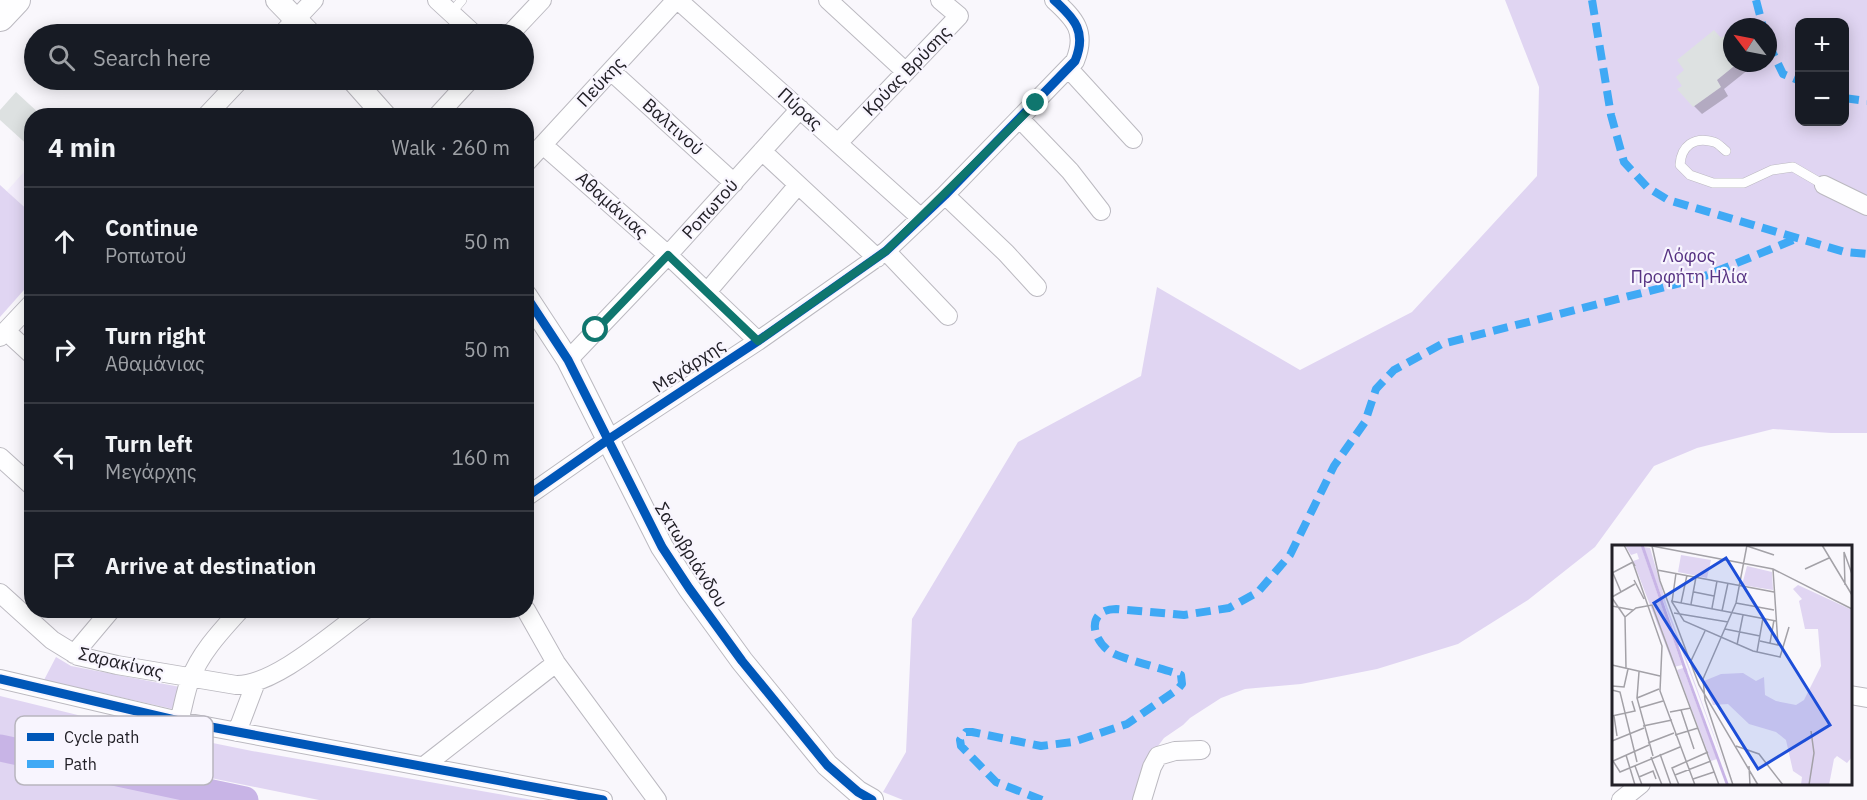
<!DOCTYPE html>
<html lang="en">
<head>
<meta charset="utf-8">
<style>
  body { margin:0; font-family:"IBM Plex Sans",sans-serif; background:#20242c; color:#f1f3f6 }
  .controls { position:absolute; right:18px; top:18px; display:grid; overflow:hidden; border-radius:12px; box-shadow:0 3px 15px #0003 }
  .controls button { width:54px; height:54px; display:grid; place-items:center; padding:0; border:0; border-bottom:2px solid #363941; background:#171b24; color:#f1f3f6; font:30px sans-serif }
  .compass { position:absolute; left:1723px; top:18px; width:54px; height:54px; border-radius:50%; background:#171b24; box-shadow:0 3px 15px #0003; rotate:302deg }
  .stop { position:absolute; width:18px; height:18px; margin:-14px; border:4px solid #0f766e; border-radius:50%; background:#fff }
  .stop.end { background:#0f766e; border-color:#fff; box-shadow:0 2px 6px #0008 }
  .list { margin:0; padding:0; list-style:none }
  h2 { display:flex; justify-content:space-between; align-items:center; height:78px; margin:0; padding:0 24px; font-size:26px }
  h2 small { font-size:20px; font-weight:400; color:#9ea1a6 }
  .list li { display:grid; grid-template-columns:39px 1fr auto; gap:18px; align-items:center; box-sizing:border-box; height:108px; padding:0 24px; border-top:2px solid #363941 }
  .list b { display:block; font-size:22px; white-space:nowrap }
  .list p { margin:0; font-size:20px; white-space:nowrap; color:#9ea1a6 }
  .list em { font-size:20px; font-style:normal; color:#9ea1a6 }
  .icon { flex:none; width:33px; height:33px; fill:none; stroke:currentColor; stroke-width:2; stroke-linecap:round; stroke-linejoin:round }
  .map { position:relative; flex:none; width:1867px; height:800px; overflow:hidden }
  .search { position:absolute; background:#171b24; box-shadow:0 3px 15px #0003; left:24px; top:24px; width:510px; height:66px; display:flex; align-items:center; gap:15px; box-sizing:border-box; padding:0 21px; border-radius:33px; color:#9ea1a6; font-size:22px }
  .panel { position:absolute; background:#171b24; box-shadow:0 3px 15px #0003; left:24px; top:108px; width:510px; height:510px; border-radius:24px }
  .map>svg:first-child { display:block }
  .built { fill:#f4eefd }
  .green { fill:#e0d5f2; fill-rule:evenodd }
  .shadow { fill:#0003 }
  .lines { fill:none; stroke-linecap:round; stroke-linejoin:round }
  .river { stroke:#c8b4e6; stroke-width:27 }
  .building { fill:#dde1e1 }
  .service-casing { stroke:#bbb9c0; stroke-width:10 }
  .minor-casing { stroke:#bbb9c0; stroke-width:20 }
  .tertiary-casing { stroke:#bbb9c0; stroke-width:24 }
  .primary-casing { stroke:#bbb9c0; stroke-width:30 }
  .service { stroke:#fefeff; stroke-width:9 }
  .minor { stroke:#fefeff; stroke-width:18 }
  .tertiary { stroke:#fefeff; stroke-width:22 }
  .primary { stroke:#fefeff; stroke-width:28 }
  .quiet { stroke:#3fa9f5; stroke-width:8; stroke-dasharray:15 8; stroke-linecap:butt }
  .cycleway-casing { stroke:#f8f5fe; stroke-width:13 }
  .cycleway { stroke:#0057b8; stroke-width:9 }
  .route { stroke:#0f766e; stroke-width:8 }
  .labels { text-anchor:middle; stroke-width:4.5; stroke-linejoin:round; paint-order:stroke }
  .street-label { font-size:18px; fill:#222027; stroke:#f8f5fe }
  .park-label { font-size:18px; fill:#573383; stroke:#f8f5fe }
  .inset-river { fill:none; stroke:#c8b4e6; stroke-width:3 }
  .inset-road { fill:none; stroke:#a3a1a7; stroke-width:1.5 }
  .view { fill:#1d4ed8; fill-opacity:0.15; stroke:#1d4ed8; stroke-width:3 }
  .inset-edge { fill:none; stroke:#222027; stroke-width:3 }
  .key { fill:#f8f5fe; stroke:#b8b5be; stroke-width:1.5 }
  .key-label { font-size:16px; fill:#222027 }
</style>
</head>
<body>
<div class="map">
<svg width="1867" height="800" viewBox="0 0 1867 800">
  <rect width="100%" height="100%" fill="#f9f7fc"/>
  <path class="built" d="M31,164v50l-24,-23z"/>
  <path class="green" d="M1505,0h362v433h-36l-58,-4 -76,19 -43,18 -59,81 -67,53 -70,44 -81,25 -76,15 -56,5 -24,9 -31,20 -7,7 -19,13 -12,16 -19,46h-230l-20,-8 23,-40 6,-133 106,-177 123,-66 16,-89 143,83 112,-58 125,-136 2,-89zM1800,22h44v100h-44zM1732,27h36v36h-36z
    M0,185l32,29 -1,68 -31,35z
    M56,657l15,9 109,21 -7,22 -129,-29z
    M0,696l90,22 162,33 281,49h-214l-319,-65z
    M0,759l191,41h-191z"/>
  <path class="shadow" d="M1732,39v24h21l1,2 -30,24 4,7 -26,18 -8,-8 27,-66z"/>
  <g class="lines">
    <path class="river" d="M0,748l245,52"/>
  </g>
  <path class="building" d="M1714,30l7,8 7,-5 4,5v25h6l-21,17 4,7 -28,20 -16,-18 5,-3 -6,-9 8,-7 -7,-10z
    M16,92l26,24h-10v33l-32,-29v-10z"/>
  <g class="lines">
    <defs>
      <path id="service" d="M451,13l11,-13
        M1726,151c-4,-3 -8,-8 -12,-9 -20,-6 -33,4 -34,23l10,10 23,8h31l28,-13 21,-3 31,18"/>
      <path id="minor" d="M437,0l37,34
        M678,0l243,218
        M828,0l78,72
        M282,34l32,-34
        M510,34l32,-34
        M1069,69l64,70
        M611,71l123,112
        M206,116l34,-36
        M437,116l33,-36
        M1020,119l50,52 31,40
        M838,143l121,-127 -19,-16
        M543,145l125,110 90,86
        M762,151l115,107
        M526,163l150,-163
        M1824,185l43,21
        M945,195l61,58 31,34
        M886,251l62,65
        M707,292l91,-107
        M6,331l26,24
        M0,337l32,-34
        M568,360l100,-105 132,-146
        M0,457l32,29
        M526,497l83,-58 149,-98 128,-90 59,-56 130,-134c12,-29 0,-42 -21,-61
        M0,593l52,47 26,16 39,9 119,20c38,1 97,-52 129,-75
        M526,610l30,53 101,137
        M74,654l37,-44
        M0,679l179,42 424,79
        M1850,695l17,3
        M179,721c4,-13 6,-28 11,-41 10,-27 31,-49 50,-70
        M237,732l19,-50
        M424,766l132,-103
        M1142,800l10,-33 6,-11 17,-5 26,-1
        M1621,800l20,-16"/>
      <path id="tertiary" d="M277,0l33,34
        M353,80l32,36
        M526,296l42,64 94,187 27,41 53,73 85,104 31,27 14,8"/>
      <path id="primary" d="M0,17l16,-17"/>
    </defs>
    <use href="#service" class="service-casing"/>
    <use href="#minor" class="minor-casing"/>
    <use href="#tertiary" class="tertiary-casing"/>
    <use href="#primary" class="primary-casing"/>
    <use href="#service" class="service"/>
    <use href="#minor" class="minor"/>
    <use href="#tertiary" class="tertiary"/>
    <use href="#primary" class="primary"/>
    <path class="quiet" d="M1592,0l19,115 13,47 23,25 21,13 177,52 22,2
      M1756,0l7,27
      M1768,43l15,31 17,7
      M1844,98l23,3
      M1042,800l-46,-18 -35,-36 -1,-6 6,-8h6l69,14 32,-4 54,-18 51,-35 4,-5 -1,-9c-16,-6 -60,-16 -72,-24 -19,-14 -21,-42 7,-42l68,6 45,-7 29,-16 32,-37 44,-89 31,-44 11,-33 18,-19 48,-26 258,-66 98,-40"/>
    <defs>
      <path id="cycleway" d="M526,296l42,64 94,187 27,41 53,73 85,104 31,27 14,8
        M526,497l83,-58 149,-98 128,-90 59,-56 130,-134c12,-29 0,-42 -21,-61
        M0,679l179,42 424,79"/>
    </defs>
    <use href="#cycleway" class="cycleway-casing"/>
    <use href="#cycleway" class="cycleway"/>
  </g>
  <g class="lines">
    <path class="route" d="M596,330l72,-75 90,86 128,-90 150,-148"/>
  </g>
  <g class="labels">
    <g class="street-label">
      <text transform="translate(907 71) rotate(-46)" y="6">Κρύας Βρύσης</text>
      <text transform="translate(601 82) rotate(-47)" y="6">Πεύκης</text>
      <text transform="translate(800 109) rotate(42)" y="6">Πύρας</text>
      <text transform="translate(673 127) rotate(42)" y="6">Βαλτινού</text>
      <text transform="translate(612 205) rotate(42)" y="6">Αθαμάνιας</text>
      <text transform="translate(710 209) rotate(-48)" y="6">Ροπωτού</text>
      <text transform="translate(689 366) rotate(-33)" y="6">Μεγάρχης</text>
      <text transform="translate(691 555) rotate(58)" y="6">Σατωβριάνδου</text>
      <text transform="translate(121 663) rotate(13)" y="6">Σαρακίνας</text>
    </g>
    <g class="park-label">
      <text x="1689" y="262">Λόφος<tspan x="1689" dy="21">Προφήτη Ηλία</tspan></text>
    </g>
  </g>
  <g transform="translate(1612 545)">
    <rect width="240" height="240" fill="#f9f7fc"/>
    <path d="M13,0l16,1 41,119 -8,2 -41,-106 6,-2 -2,-6 -6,2zM31,2l7,1 17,58 65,179zM69,10l30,5 -4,18 -29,-6zM135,21l25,6 1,18 -31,-5zM186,40l54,25v147l-5,6 -10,-7 -3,3 -5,26h-28l1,-8 -9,-6 -7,-31 -10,-8 -27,-8 -21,-20 -15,1 -9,-24 17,-7 22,-1 13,8 8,-4 1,18 11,6 20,4 8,-5 17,-34 -3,-37h-13l-6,-28 3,-2 -9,-10zM71,123l34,91 -6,2 -34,-91z" fill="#e0d5f2"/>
    <path d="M71,123h3l43,117h-3z" fill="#c8b4e6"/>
    <path class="inset-river" d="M30,0l44,127"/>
    <path class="inset-road" d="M12,0l11,21M35,0l126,24 79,40M210,0l30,50M40,1l8,35 39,104 59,100M135,1l27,9M21,18l29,83 -2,45 35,94M193,24l24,-11M45,25l117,22M0,26l9,21M0,28l21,-11M64,28l-4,29 12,19 69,30 27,6 9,-30M22,35l10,19M233,40l-1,-33 8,22M82,47l20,4M0,52l23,-13M0,53l13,19 1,51M59,56l105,20M69,58l6,-28M124,58l38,7M79,59l5,-27M0,61l21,4M100,63l5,-27M110,66l6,-28M62,68l54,9M13,72l11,-9 16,-3 67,180M113,84l35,7M148,96l18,4 -5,-76M158,98l4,-23M125,100l6,-30M145,107l6,-34M78,118l15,-32M0,120l48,11M27,127l-2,26 16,58M0,141l12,1 4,-18M0,145l8,2 17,70M25,153l22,-9M27,163l24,-7M69,165l13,39M58,167l21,-4M0,171l23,-5 -3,-10M2,171l3,20M31,181l29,-6M63,190l23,-7M0,196l32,-13M36,198l26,-10M124,201l23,8 24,31M48,209l11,31M14,210l9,30M39,212l11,28M1,216l7,11 60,-25M1,216l36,-16M23,221l7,19M137,221l1,19M63,230l36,-14M27,232l14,-6 3,8M81,234l21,-7M67,240l-7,-17 36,-16M121,240l-28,-85 -2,-21 33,-76 11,-58M197,240l5,-32 -3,-22"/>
    <path class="view" d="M114,13l104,167 -72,44 -104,-166z"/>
    <rect width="240" height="240" class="inset-edge"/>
  </g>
  <rect x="15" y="716" width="198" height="69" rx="9" class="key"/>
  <rect x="27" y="733" width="27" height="8" fill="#0057b8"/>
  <rect x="27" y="760" width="27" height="8" fill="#3fa9f5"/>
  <g class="key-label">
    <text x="64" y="743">Cycle path</text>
    <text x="64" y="770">Path</text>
  </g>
</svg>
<div class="controls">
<button>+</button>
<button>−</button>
</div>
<svg class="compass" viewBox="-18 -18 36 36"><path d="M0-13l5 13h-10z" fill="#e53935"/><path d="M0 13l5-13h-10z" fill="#9ea1a6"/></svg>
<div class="stop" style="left:596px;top:330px"></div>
<div class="stop end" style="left:1036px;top:103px"></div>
<div class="search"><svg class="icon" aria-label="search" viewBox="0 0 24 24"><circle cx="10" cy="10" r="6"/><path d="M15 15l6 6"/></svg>Search here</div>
<section class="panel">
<h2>4 min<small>Walk · 260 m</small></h2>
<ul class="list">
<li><svg class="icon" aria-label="ahead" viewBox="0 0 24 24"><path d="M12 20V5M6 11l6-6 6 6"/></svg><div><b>Continue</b><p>Ροπωτού</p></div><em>50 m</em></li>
<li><svg class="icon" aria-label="right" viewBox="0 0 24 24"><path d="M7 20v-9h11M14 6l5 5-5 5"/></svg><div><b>Turn right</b><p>Αθαμάνιας</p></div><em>50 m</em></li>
<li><svg class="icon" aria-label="left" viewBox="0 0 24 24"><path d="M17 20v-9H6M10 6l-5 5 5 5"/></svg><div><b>Turn left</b><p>Μεγάρχης</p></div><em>160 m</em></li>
<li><svg class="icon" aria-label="arrive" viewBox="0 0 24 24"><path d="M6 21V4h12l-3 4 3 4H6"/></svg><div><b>Arrive at destination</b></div></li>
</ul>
</section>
</div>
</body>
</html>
